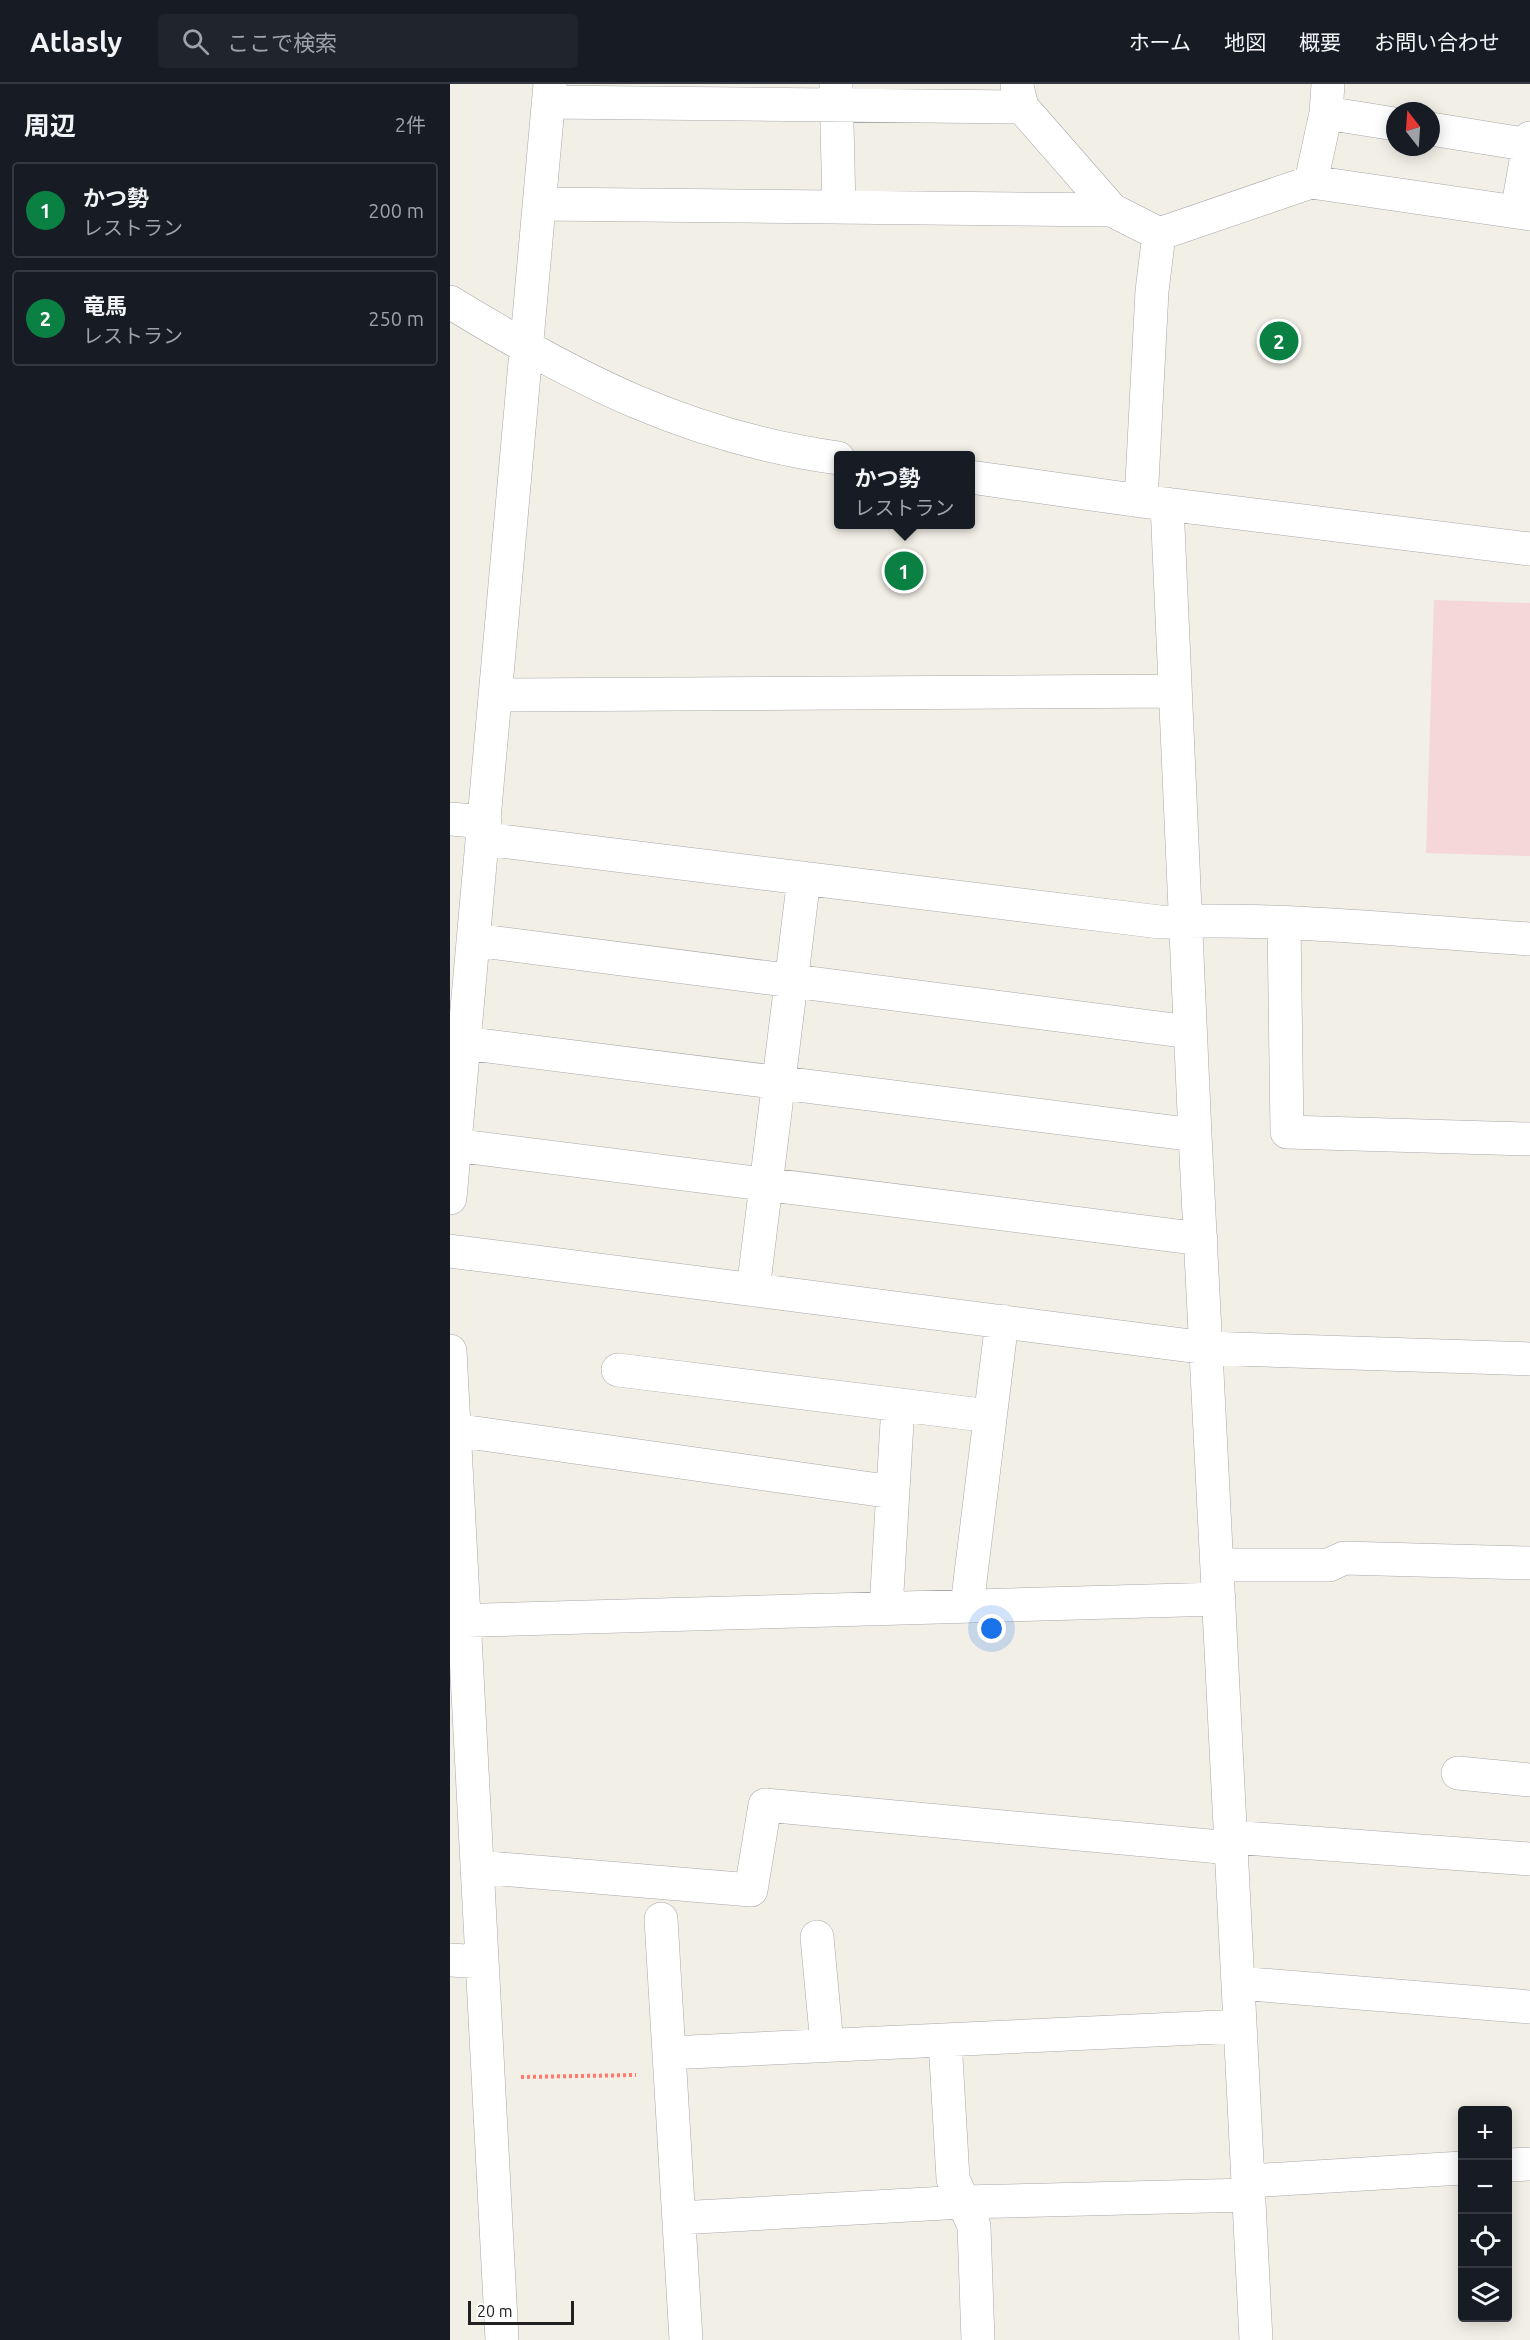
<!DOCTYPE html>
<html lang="ja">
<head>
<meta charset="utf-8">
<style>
  body { margin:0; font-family:Ubuntu,"Noto Sans JP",sans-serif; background:#20242c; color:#f1f3f6 }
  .controls { position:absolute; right:18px; bottom:18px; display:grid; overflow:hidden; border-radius:6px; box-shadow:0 3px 15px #0003 }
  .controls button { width:54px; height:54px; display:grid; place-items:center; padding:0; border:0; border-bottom:2px solid #363941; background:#171b24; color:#f1f3f6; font:30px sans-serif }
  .compass { position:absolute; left:936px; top:18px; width:54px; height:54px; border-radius:50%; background:#171b24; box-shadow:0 3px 15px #0003; rotate:343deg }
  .scale { position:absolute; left:18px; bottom:15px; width:106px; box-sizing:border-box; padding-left:6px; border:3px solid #212121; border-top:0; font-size:16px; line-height:21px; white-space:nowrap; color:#212121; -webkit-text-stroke:4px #fff; paint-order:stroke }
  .you { position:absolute; left:542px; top:1545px; width:21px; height:21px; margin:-15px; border:4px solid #fff; border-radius:50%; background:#1a73e8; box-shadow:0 0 0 9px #1a73e833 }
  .badge { display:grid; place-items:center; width:39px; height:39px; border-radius:50%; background:#0b8043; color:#fff; font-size:20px; font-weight:700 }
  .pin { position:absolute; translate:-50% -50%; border:3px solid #fff; box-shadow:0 2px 6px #0006 }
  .popup { position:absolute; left:384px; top:367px; width:141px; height:78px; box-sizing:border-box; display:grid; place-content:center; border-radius:6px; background:#171b24; filter:drop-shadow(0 2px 4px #0005); font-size:20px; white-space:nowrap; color:#9ea1a6 }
  .popup b { font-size:22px; color:#f1f3f6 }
  .popup::after { content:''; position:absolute; left:50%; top:100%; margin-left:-12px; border:12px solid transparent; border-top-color:#171b24 }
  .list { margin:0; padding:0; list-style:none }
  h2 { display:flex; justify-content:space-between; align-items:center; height:78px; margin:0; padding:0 24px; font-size:26px }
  h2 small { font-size:20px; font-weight:400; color:#9ea1a6 }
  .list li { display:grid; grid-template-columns:39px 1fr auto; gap:18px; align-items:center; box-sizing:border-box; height:96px; margin:0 12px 12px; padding:0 12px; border:2px solid #363941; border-radius:6px }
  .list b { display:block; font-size:22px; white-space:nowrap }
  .list p { margin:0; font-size:20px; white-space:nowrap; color:#9ea1a6 }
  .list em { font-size:20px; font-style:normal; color:#9ea1a6 }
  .icon { flex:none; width:33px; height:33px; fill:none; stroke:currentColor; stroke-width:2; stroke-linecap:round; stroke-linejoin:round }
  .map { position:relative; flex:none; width:1080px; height:2256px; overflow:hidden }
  header { display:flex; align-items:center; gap:36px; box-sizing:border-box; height:84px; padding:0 30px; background:#171b24; border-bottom:2px solid #363941 }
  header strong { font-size:28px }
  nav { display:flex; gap:33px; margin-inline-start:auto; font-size:21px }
  .search { width:420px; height:54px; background:#20242c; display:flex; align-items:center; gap:15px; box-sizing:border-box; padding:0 21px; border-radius:6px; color:#9ea1a6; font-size:22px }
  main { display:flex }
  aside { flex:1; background:#171b24 }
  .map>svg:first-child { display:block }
  .commercial { fill:#f4d7d6 }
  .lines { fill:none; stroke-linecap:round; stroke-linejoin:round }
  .minor-casing { stroke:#a8a8a8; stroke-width:34 }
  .path { stroke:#ff796c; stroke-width:4; stroke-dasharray:3 3; stroke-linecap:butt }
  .minor { stroke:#fff; stroke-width:33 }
</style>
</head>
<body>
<header>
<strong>Atlasly</strong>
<div class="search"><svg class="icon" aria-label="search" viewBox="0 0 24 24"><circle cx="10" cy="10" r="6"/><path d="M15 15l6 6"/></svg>ここで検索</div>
<nav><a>ホーム</a><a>地図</a><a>概要</a><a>お問い合わせ</a></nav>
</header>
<main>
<aside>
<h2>周辺<small>2件</small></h2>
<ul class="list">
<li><span class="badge">1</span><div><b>かつ勢</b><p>レストラン</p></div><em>200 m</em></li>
<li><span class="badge">2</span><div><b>竜馬</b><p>レストラン</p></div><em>250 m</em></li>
</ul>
</aside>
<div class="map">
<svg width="1080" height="2256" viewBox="0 0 1080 2256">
  <rect width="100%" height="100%" fill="#f2efe7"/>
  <path class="commercial" d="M984,516l96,3v253l-104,-3z"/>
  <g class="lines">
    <defs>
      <path id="minor" d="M386,0l3,123
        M567,2l5,21 90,103 47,24
        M98,18l474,5
        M876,29l69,11
        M981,45l99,16
        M861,98l15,-69 2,-29
        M90,120l572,6
        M1067,128l13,-74
        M0,218c127,78 238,135 388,156
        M520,393l171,24 389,48
        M691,417l11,-210 7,-57 152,-52 219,32
        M717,420l28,631 61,1205
        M46,611l679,-4
        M0,735l35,3
        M34,755l676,83c123,-5 247,9 370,17
        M834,839l3,209 243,7
        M24,856l716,92
        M14,959l731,92
        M4,1061l747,94
        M0,1114l100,-1114
        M0,1167l757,97 323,11
        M303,1206l51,-412
        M0,1267l52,989
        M168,1286l372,46
        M4,1346l439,62
        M767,1481h112l15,-7 186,5
        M517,1522l35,-285
        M436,1525l12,-204
        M0,1537l769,-22
        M1008,1689l72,7
        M781,1753l299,22
        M27,1783l274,23 14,-85 466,43
        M211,1835l25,421
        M367,1853l10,108
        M0,1876l32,2
        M788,1899l292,24
        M495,1956l8,139 21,47 4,114
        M219,1969l571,-27
        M1058,2081l22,-1
        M798,2097l214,-13
        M229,2134l284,-16 286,-7"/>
    </defs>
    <use href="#minor" class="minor-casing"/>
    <path class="path" d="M71,1993l115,-2"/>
    <use href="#minor" class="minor"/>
  </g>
</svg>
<div class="controls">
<button>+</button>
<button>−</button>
<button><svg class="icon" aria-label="locate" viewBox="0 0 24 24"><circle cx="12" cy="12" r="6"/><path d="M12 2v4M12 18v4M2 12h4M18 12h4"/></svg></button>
<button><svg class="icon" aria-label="layers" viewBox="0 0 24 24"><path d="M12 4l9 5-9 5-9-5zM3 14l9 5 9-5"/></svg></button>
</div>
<svg class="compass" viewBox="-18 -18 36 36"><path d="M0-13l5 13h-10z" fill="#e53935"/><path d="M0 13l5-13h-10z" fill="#9ea1a6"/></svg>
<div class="scale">20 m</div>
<div class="you"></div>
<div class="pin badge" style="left:454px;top:487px">1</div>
<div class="popup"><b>かつ勢</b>レストラン</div>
<div class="pin badge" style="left:829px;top:257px">2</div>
</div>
</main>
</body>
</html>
